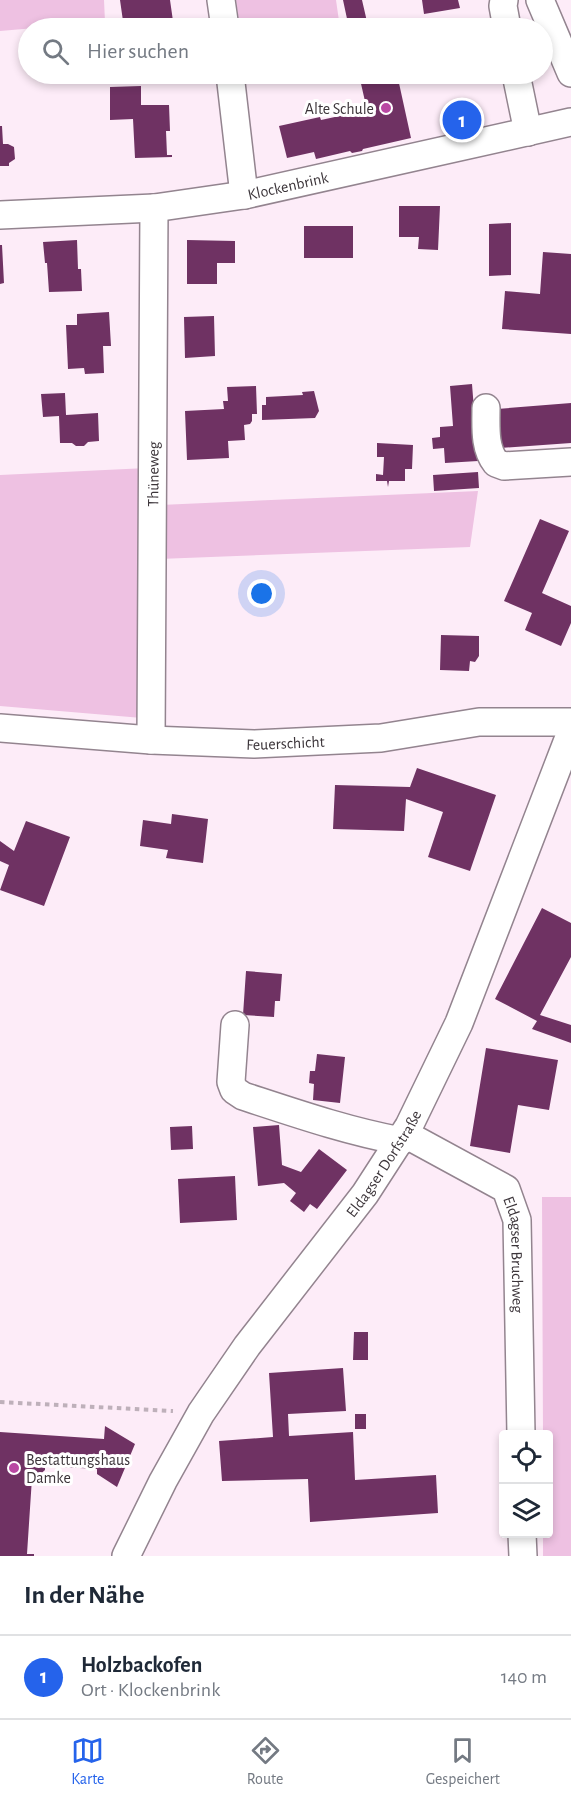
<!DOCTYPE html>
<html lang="de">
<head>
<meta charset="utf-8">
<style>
  body { margin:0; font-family:"Alegreya Sans",sans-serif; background:#f2f2f3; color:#1f2937 }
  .controls { position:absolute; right:18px; bottom:18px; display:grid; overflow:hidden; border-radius:6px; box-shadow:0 3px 9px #0003 }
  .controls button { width:54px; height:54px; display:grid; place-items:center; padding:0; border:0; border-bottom:2px solid #e0e1e3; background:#fff; color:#1f2937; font:30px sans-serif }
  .you { position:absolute; left:262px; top:594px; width:21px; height:21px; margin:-15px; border:4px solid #fff; border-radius:50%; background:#1a73e8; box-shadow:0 0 0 9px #1a73e833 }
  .badge { display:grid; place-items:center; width:39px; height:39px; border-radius:50%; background:#2563eb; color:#fff; font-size:20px; font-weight:700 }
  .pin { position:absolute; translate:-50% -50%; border:3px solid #fff; box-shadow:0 2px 6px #0006 }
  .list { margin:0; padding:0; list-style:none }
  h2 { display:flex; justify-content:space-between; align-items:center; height:78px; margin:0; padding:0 24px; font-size:26px }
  h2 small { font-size:20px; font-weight:400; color:#747a83 }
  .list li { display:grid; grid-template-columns:39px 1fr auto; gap:18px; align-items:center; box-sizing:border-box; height:84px; padding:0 24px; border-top:2px solid #e0e1e3 }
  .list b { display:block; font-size:22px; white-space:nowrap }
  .list p { margin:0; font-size:20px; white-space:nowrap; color:#747a83 }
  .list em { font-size:20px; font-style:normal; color:#747a83 }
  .icon { flex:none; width:33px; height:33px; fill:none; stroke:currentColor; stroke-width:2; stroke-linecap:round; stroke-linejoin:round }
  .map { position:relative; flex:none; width:571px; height:1556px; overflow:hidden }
  .search { position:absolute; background:#fff; box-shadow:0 3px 9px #0003; left:18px; right:18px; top:18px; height:66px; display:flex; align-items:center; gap:15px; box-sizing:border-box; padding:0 21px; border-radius:33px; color:#747a83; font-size:22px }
  .sheet { height:162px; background:#fff }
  nav { display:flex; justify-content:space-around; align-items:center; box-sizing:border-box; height:84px; border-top:2px solid #e0e1e3; background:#fff; font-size:16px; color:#747a83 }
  nav a { display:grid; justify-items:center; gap:3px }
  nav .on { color:#2563eb }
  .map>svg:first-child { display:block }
  .green { fill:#eec1e2 }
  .building { fill:#6f3263 }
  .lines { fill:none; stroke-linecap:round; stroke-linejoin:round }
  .minor-casing { stroke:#93848f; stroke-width:30 }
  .path { stroke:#beb0ba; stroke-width:4; stroke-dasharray:4.5 4.5; stroke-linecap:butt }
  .minor { stroke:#fff; stroke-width:27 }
  .poi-dot { fill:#b948a3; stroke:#fff; stroke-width:2 }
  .labels { text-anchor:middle; stroke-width:6; stroke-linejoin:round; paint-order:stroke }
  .poi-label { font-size:16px; fill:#3c353a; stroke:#fff; text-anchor:end }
  .street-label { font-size:16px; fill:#3c353a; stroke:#fff }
</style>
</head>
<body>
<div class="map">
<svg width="571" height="1556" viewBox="0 0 571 1556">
  <rect width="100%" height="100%" fill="#fdecf8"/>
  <path class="green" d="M0,0h104l1,22 -105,9z
    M236,0h100l4,28h-100z
    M147,468l-5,250 -142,-12v-231z
    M478,491l-8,56 -311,12 1,-54z
    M542,1197h29v359h-28v-22h5v-100h-5z"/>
  <path class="building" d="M120,0h50l4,28h-50z
    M343,0h19l6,26 -19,2z
    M422,0h36l2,8 -36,6z
    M368,74h29l14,64 -48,11 -1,2 -10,2 -2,-2 -34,8 -2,-7 -27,6 -8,-32 41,-9 1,3 46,-10 -8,-35z
    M141,86v19h28l1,26h-4l1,24h5v2l-37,1 -2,-39 -23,1v-33z
    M0,126h2l1,18h5l6,3 1,12 -6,4v3h-9z
    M399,206h41l-2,44 -20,-1 1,-12h-20z
    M511,223v52l-22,1v-52z
    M304,226h49v32h-49z
    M77,240l1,29h3l1,22 -33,1 -2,-29h-2l-2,-21z
    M187,240l48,1v22h-18v21h-30z
    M0,245h2l2,38 -4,1z
    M543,252l28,2v80l-69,-5 3,-38 35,3z
    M109,312l2,34h-8l1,27 -19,1 -1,-6 -16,1 -2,-44h11v-11z
    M214,316l1,40 -30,2 -1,-41z
    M472,384l6,77 -33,2 -1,-15 -11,1 -1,-11 8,-1v-10l13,-1 -3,-40z
    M256,386l1,28h-5v7l-2,3 -6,1 1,15 -17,1 1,17 -42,2 -2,-49 39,-2 -1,-8h5l-1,-14z
    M314,391l5,20 -4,7 -53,2v-15h4v-8l37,-2 -1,-3z
    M65,393l1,22 32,-2 1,28 -11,1 -4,4h-8l-4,-3h-12l-1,-27 -16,1 -2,-23z
    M571,403v40l-71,5 -3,-39z
    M377,443l36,2 -1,24h-7v12h-16l-1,6 -1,-6h-11v-7l7,1 1,-18h-7z
    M478,472l1,16 -45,3 -1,-16z
    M540,519l29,12 -27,62 29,13v17l-10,23 -36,-16 7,-17 -28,-12z
    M441,635l38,1v20l-4,6 -5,-1 -1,10 -29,-1z
    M417,768l79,27 -26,76 -42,-14 15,-45 -37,-13 -2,32 -71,-2 2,-44 75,2z
    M172,814l36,5 -5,44 -37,-5 2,-8 -28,-4 3,-26 28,4z
    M26,821l44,16 -26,69 -44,-16 9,-25 -9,-4v-20l14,10z
    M542,908l29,15v34l-31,58 31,10v18l-39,-14 5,-8 -42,-22z
    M246,971l36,3 -2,27h-5l-1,16 -31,-2z
    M486,1048l72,12 -9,50 -31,-5 -8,48 -40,-7z
    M317,1054l28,3 -5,46 -27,-3 1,-16 -5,-1 1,-12h5z
    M279,1125l3,40 19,7 18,-23 28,21 -30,39 -7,-5 -6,8 -14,-11 6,-8 -12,-10 -26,3 -5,-59z
    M192,1126l1,23 -22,1 -1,-23z
    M235,1176l2,44 -57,3 -2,-44z
    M354,1332h14v28h-15z
    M343,1368l3,43 -58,3 1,22 64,-4 2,48 81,-5 2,38 -128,9 -2,-43 -86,2 -3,-40 54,-4 -4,-64z
    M355,1414h11v15h-11z
    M105,1426l30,18 -18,43 -20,-13v-5l-52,-3v4l-9,8h-4l-5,76h7v2h-34v-124l104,7z"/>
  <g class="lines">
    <defs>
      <g id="minor">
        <path d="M221,0l4,28"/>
        <path d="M504,0l-1,6 4,22"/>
        <path d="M540,0l31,73"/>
        <path d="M230,74l14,121"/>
        <path d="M516,74l12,58"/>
        <path id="s1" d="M0,215l154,-7 90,-13 327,-73"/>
        <path d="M486,408c0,19 -2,40 10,55l8,3 67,-4"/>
        <path id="s2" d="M0,728l151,12 103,4 127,-6 98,-16h92"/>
        <path id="s3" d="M151,740l3,-532"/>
        <path d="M235,1025l-4,57 3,8 9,6c52,17 104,35 158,45"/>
        <path id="s4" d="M405,1134l101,55 11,31 4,214"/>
        <path d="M522,1534l1,22"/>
        <path id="s5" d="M126,1556l37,-75 38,-68 46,-67 118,-152 44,-68 50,-103 112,-291"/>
      </g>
    </defs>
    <use href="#minor" class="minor-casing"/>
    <path class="path" d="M0,1402l173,9"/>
    <use href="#minor" class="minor"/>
  </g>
  <g class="poi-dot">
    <circle cx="386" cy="108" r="6"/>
    <circle cx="14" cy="1468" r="6"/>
  </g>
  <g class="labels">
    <g class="poi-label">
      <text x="374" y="114">Alte Schule</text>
      <text x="26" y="1465" text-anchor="start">Bestattungshaus<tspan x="26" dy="18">Damke</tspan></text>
    </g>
    <g class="street-label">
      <text dy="6" stroke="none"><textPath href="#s1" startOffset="290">Klockenbrink</textPath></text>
      <text dy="6" stroke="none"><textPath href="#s3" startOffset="266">Thüneweg</textPath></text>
      <text dy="6" stroke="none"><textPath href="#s2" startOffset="286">Feuerschicht</textPath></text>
      <text dy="6" stroke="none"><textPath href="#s5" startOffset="471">Eldagser Dorfstraße</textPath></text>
      <text dy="6" stroke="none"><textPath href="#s4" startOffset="182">Eldagser Bruchweg</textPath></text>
    </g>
  </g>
</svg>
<div class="controls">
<button><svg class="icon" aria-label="locate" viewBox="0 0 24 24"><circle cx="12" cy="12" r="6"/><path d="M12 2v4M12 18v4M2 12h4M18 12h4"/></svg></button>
<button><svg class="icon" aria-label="layers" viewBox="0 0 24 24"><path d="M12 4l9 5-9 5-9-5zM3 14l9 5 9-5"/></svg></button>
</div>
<div class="you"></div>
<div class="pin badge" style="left:462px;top:120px">1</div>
<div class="search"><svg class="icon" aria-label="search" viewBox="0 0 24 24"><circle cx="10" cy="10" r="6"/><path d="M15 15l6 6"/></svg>Hier suchen</div>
</div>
<section class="sheet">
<h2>In der Nähe<small></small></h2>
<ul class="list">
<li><span class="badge">1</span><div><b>Holzbackofen</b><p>Ort · Klockenbrink</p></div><em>140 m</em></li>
</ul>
</section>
<nav>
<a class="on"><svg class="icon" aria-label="map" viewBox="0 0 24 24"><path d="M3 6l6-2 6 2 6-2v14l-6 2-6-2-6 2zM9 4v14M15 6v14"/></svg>Karte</a>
<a><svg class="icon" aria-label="directions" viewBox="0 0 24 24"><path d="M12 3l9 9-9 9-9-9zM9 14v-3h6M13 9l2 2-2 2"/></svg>Route</a>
<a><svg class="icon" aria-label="saved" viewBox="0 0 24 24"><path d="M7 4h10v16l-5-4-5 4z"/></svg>Gespeichert</a>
</nav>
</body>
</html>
